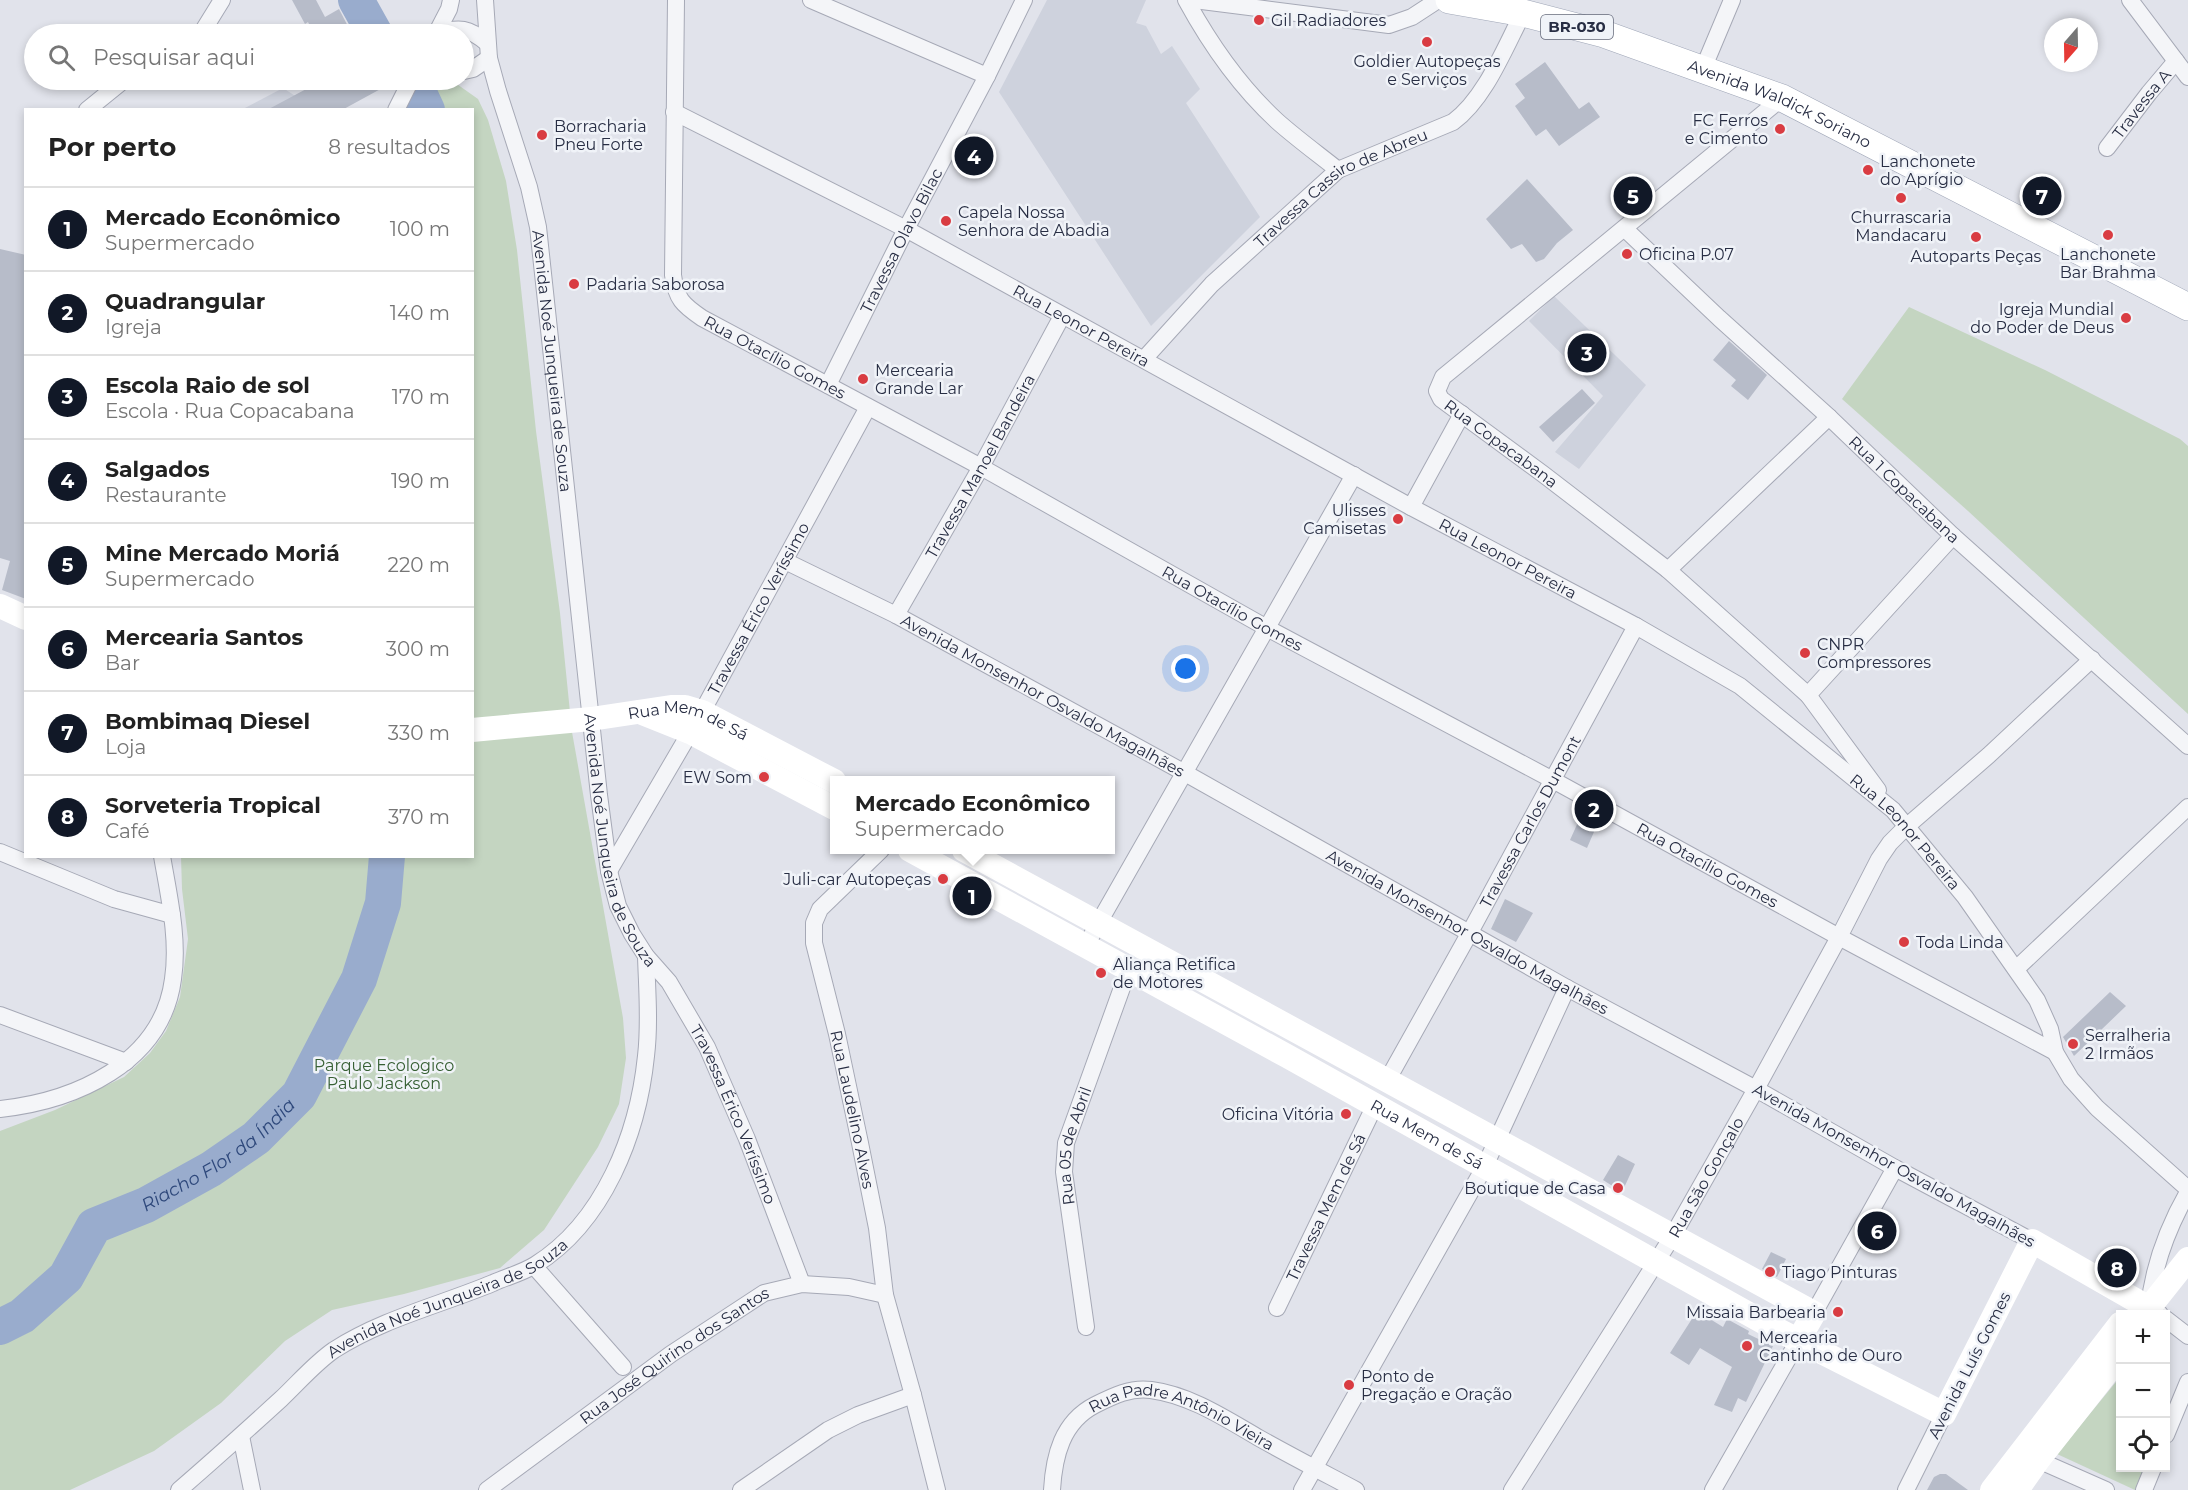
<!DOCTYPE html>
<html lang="pt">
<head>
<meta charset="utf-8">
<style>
  body { margin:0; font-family:Montserrat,sans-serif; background:#f2f2f2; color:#222 }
  .controls { position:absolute; right:18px; bottom:18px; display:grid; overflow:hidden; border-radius:0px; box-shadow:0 3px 9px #0003 }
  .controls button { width:54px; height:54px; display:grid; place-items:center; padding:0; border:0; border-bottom:2px solid #e0e0e0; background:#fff; color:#222; font:30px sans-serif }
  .compass { position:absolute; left:2044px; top:18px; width:54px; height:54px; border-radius:50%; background:#fff; box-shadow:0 3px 9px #0003; rotate:200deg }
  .you { position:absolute; left:1186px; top:669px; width:21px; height:21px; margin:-15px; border:4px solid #fff; border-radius:50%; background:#1a73e8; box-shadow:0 0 0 9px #1a73e833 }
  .badge { display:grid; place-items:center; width:39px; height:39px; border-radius:50%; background:#111827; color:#fff; font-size:20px; font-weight:700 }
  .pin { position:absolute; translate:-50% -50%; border:3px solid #fff; box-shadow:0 2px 6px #0006 }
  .popup { position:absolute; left:830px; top:776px; width:285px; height:78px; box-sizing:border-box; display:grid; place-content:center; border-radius:0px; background:#fff; filter:drop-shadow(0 2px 4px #0005); font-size:20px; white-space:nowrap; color:#767676 }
  .popup b { font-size:22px; color:#222 }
  .popup::after { content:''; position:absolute; left:50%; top:100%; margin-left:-12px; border:12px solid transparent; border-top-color:#fff }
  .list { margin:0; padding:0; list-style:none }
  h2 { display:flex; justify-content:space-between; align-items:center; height:78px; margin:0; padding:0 24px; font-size:26px }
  h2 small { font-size:20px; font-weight:400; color:#767676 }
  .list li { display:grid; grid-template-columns:39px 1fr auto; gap:18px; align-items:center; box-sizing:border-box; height:84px; padding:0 24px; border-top:2px solid #e0e0e0 }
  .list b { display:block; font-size:22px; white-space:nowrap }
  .list p { margin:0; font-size:20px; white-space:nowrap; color:#767676 }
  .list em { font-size:20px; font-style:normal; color:#767676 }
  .icon { flex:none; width:33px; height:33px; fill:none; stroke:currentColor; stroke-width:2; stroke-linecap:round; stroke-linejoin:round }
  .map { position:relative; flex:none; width:2188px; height:1490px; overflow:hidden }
  .search { position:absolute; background:#fff; box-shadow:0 3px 9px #0003; left:24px; top:24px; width:450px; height:66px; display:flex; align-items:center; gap:15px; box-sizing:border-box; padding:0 21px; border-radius:33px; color:#767676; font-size:22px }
  .panel { position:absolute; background:#fff; box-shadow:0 3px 9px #0003; left:24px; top:108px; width:450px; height:750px; border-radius:0px }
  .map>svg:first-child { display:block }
  .built { fill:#ced2dd }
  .green { fill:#c4d5c1 }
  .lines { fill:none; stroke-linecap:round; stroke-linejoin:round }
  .river { stroke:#99accd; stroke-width:36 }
  .building { fill:#b7bcc9 }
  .street-casing { stroke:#a6a9b6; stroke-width:18 }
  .primary-casing { stroke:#9fa6b7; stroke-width:28 }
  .street { stroke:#f4f5f8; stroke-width:16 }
  .secondary { stroke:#fff; stroke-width:24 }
  .primary { stroke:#fff; stroke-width:27 }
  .poi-dot { fill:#d93c42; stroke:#f0f3f8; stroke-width:2 }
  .labels { text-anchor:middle; stroke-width:5; stroke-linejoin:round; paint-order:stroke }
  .shield { fill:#f0f3f8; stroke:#64697a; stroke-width:1.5 }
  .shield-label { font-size:15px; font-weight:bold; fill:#282e44 }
  .poi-label { font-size:16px; fill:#282e44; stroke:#f0f3f8; text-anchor:start }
  .street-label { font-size:16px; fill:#282e44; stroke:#f0f3f8 }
  .park-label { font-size:16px; fill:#376034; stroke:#f0f3f8 }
  .water-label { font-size:18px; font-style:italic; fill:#2e487b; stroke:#f0f3f8 }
</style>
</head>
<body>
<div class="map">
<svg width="2188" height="1490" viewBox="0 0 2188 1490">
  <rect width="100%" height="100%" fill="#e1e3eb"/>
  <path class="built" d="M1047,0h99l-10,23 10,3 15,28 11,-8 28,43 -14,14 74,114 -109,109 -152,-234z
    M283,88l20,13v9h-62z
    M1554,296l92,89 -67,84 -24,-17 48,-56 -74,-75z"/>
  <path class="green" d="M454,82l24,17 10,21 18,61 11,69 19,181 24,182 12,119 51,286 3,40 -7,46 -21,43 -54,83 -44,38 -96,26 -72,16 -47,31 -64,62 -67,48 -84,39h-70v-359l55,-21 69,-33 26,-24 16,-22 14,-34 8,-58 -6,-50 -1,-32 291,-1v-746l-70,-1c8,-22 31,-26 52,-27z
    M1909,307l136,63 135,69 8,7v268l-220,-203 -126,-112z
    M2120,1377v91h25l-10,22 -78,-36z"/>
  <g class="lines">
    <g class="river">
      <path d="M356,0l19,34"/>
      <path d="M413,80l14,30"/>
      <path id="s1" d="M0,1327l22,-11 44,-39 28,-51 52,-21 65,-36 45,-31 43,-43 60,-116 24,-76 4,-47"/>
    </g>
  </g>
  <path class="building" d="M292,0h24l9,17 14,-8 13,25h-38l-6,-12 -3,2z
    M1545,62l34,47 10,-7 11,15 -41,29 -13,-17 -10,7 -21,-30 10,-8 -10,-14z
    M323,80h74l-55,30h-75z
    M1527,179l46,51 -16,13 -13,16 -8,3 -14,-18 -11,5 -25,-30z
    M0,249l26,6v344l-24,-9 8,-29 -10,-3z
    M1729,341l38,34 -19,25 -17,-14 5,-6 -23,-20z
    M1582,389l13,14 -42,39 -14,-15z
    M1584,809l16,9 -13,30 -17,-8z
    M1505,899l28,14 -17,29 -25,-13z
    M2110,992l16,14 -52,50 -11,-19z
    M1618,1155l17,9 -13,28 -19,-12z
    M1771,1252l15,7 -9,18 -15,-8z
    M1697,1311l26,16 4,-8 22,12 -1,3 25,12 -27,56 -8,-4 -6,14 -18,-7 18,-38 -32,-19 -11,17 -19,-12z
    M1940,1474h6l22,16h-41l7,-13z"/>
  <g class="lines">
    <defs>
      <g id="street">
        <path id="s2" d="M485,0l4,58 9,33 31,96 9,40 61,568 10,76 9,35 14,28 14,22 23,26 38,65 40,92 55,145"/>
        <path id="s3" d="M676,0l-3,275c3,24 10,30 29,43l279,149 286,161 284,151 288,158 216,115"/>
        <path d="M811,0l176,76"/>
        <path d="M1186,0c24,44 53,86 91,121 19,17 41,33 61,49"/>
        <path d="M1194,0l195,25 23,-8 26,-17"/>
        <path d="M2130,0l58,77"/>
        <path d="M201,34l21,-34"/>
        <path d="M436,34l13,-25 2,-9"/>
        <path d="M437,34c22,-8 32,-6 50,9"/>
        <path d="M1703,69l29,-69"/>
        <path d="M464,71l9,-2 16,-11"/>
        <path id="s4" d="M1782,98l-317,261 -22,18 -6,14 4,8 102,75 125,96 140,125 70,95"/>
        <path d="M87,110l37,-30"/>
        <path d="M396,110l15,-30"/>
        <path id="s5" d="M674,112l232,117 505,278 225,119 104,60 153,124 72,87 72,103 13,29 5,23 16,27 26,29 91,81"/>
        <path id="s6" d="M2107,148l42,-55 27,-32"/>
        <path id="s7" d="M1625,229l94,89 110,99 124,119 235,210"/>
        <path id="s8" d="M1144,359l68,-75 126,-114 115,-48c32,-23 52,-75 70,-109"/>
        <path id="s9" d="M828,385l78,-156 81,-153 37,-76"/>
        <path d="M1411,507l51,-93"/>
        <path id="s10" d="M785,561l111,54 289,158 382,215 189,101 139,79 137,73"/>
        <path d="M1668,570l161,-153"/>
        <path id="s11" d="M896,615l85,-148 81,-151"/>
        <path d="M1808,695l145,-159"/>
        <path id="s12" d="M881,850l-61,59 -6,14v20l23,91 23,109 17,85 8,67 28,100 24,95"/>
        <path d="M0,852l114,47 58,16"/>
        <path id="s13" d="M609,871l93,-159 166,-305"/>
        <path d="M1085,947l269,-472"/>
        <path d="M2016,969l172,-162"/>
        <path d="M0,1015l126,47"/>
        <path id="s14" d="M1388,1079l81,-145 167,-308"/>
        <path d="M0,1109c74,-8 162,-45 173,-130 6,-40 -4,-82 -11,-123"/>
        <path d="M534,1266l89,101"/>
        <path id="s15" d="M1277,1308l98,-203"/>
        <path d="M1814,1313l81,-145"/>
        <path d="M2160,1314l-11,-6c4,-42 18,-79 39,-116"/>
        <path d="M2166,1319l22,17"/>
        <path id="s16" d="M1086,1327l-22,-155 2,-29 62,-172"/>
        <path d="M2166,1435l22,-53"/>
        <path d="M241,1436l11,54"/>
        <path d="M2038,1460l68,30"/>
        <path id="s17" d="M179,1490c35,-30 68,-60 102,-91 17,-16 34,-36 53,-49 48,-31 106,-45 159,-67 13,-6 29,-10 42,-18 69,-43 103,-131 111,-209 4,-33 1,-67 0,-100"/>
        <path id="s18" d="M487,1490l184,-136 93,-61 38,-9 47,3 36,8"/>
        <path d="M741,1490l87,-60 30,-15 55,-20"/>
        <path id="s19" d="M1052,1490c2,-34 10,-68 43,-85 18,-9 36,-18 56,-15 39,5 75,29 108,48 32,18 65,35 97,52"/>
        <path d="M1302,1490l183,-324 82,-178"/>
        <path id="s20" d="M1512,1490l160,-253 84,-148 83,-152 40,-78 11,-16 16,-16 83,-72 103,-96"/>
        <path d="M1713,1490l85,-149"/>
        <path d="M1906,1490l38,-76"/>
        <path d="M2144,1490l9,-22"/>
      </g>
      <g id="primary">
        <path id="s23" d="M1449,0l74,13 81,21 178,64 406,209"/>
      </g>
    </defs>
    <use href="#street" class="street-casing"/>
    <use href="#primary" class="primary-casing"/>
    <use href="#street" class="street"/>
    <g class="secondary">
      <path d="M0,606l26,12"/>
      <path d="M640,712l50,20 144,76"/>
      <path id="s21" d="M472,730l119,-11 80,-12h14l17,5 132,69"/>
      <path id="s22" d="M910,850l377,206 485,271 172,87 88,-173 117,67"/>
      <path d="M964,850l850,463 -16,28"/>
      <path d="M2146,1314l3,-6 39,-49"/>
      <path d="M1992,1490l128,-166"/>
      <path d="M2017,1490l21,-30 82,-104"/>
    </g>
    <use href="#primary" class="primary"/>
  </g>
  <g class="poi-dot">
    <circle cx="1259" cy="20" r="6"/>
    <circle cx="1427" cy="42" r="6"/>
    <circle cx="1780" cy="129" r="6"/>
    <circle cx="542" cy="135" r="6"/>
    <circle cx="1868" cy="170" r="6"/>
    <circle cx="1901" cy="198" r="6"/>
    <circle cx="946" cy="221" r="6"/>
    <circle cx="2108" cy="235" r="6"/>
    <circle cx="1976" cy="237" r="6"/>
    <circle cx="1627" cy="254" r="6"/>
    <circle cx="574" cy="284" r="6"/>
    <circle cx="2126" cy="318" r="6"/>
    <circle cx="863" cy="379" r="6"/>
    <circle cx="1398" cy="519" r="6"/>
    <circle cx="1805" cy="653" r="6"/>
    <circle cx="764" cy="777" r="6"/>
    <circle cx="943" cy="879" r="6"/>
    <circle cx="1904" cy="942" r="6"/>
    <circle cx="1101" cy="973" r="6"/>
    <circle cx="2073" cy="1044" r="6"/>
    <circle cx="1346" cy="1114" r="6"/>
    <circle cx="1618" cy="1188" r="6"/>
    <circle cx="1770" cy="1272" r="6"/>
    <circle cx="1838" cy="1312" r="6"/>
    <circle cx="1747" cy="1346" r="6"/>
    <circle cx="1349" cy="1385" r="6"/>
  </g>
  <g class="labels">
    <rect class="shield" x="1541" y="15" width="72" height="24" rx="4.5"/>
    <g class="shield-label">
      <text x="1577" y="32">BR-030</text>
    </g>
    <g class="poi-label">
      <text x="1271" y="26">Gil Radiadores</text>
      <text x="1427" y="67" text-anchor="middle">Goldier Autopeças<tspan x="1427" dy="18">e Serviços</tspan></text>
      <text x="1768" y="126" text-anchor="end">FC Ferros<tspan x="1768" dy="18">e Cimento</tspan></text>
      <text x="554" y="132">Borracharia<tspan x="554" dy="18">Pneu Forte</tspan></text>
      <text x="1880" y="167">Lanchonete<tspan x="1880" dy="18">do Aprígio</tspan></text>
      <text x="958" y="218">Capela Nossa<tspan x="958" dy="18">Senhora de Abadia</tspan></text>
      <text x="1901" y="223" text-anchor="middle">Churrascaria<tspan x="1901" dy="18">Mandacaru</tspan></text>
      <text x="1639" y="260">Oficina P.07</text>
      <text x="2108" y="260" text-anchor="middle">Lanchonete<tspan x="2108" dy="18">Bar Brahma</tspan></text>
      <text x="1976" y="262" text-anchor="middle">Autoparts Peças</text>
      <text x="586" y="290">Padaria Saborosa</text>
      <text x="2114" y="315" text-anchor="end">Igreja Mundial<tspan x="2114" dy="18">do Poder de Deus</tspan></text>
      <text x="875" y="376">Mercearia<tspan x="875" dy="18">Grande Lar</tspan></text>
      <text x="1386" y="516" text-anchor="end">Ulisses<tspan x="1386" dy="18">Camisetas</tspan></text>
      <text x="1817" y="650">CNPR<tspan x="1817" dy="18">Compressores</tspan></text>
      <text x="752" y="783" text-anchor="end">EW Som</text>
      <text x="931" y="885" text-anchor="end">Juli-car Autopeças</text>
      <text x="1916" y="948">Toda Linda</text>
      <text x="1113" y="970">Aliança Retifica<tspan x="1113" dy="18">de Motores</tspan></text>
      <text x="2085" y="1041">Serralheria<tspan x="2085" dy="18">2 Irmãos</tspan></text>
      <text x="1334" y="1120" text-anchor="end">Oficina Vitória</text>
      <text x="1606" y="1194" text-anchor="end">Boutique de Casa</text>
      <text x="1782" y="1278">Tiago Pinturas</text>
      <text x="1826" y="1318" text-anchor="end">Missaia Barbearia</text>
      <text x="1759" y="1343">Mercearia<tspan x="1759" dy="18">Cantinho de Ouro</tspan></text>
      <text x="1361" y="1382">Ponto de<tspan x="1361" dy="18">Pregação e Oração</tspan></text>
    </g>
    <g class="street-label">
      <text dy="6" stroke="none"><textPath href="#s23" startOffset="348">Avenida Waldick Soriano</textPath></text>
      <text dy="6" stroke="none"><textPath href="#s6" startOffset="56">Travessa A</textPath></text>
      <text dy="6" stroke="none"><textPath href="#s8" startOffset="264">Travessa Cassiro de Abreu</textPath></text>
      <text dy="6" stroke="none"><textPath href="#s9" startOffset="162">Travessa Olavo Bilac</textPath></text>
      <text dy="6" stroke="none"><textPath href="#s5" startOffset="460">Rua Leonor Pereira</textPath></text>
      <text dy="6" stroke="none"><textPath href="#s3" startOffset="412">Rua Otacílio Gomes</textPath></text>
      <text dy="6" stroke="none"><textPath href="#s2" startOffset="369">Avenida Noé Junqueira de Souza</textPath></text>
      <text dy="6" stroke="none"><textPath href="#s4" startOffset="538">Rua Copacabana</textPath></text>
      <text dy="6" stroke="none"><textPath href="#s11" startOffset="171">Travessa Manoel Bandeira</textPath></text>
      <text dy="6" stroke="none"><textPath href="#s7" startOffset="382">Rua 1 Copacabana</textPath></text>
      <text dy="6" stroke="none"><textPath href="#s5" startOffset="946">Rua Leonor Pereira</textPath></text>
      <text dy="6" stroke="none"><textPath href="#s3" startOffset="934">Rua Otacílio Gomes</textPath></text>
      <text dy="6" stroke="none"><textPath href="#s13" startOffset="302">Travessa Érico Veríssimo</textPath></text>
      <text dy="6" stroke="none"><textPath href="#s10" startOffset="291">Avenida Monsenhor Osvaldo Magalhães</textPath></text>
      <text dy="6" stroke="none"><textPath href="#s21" startOffset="220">Rua Mem de Sá</textPath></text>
      <text dy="6" stroke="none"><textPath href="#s14" startOffset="294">Travessa Carlos Dumont</textPath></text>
      <text dy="6" stroke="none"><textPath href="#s5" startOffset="1432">Rua Leonor Pereira</textPath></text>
      <text dy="6" stroke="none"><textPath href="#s2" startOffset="855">Avenida Noé Junqueira de Souza</textPath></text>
      <text dy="6" stroke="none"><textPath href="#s3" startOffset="1474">Rua Otacílio Gomes</textPath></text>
      <text dy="6" stroke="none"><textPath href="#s10" startOffset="777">Avenida Monsenhor Osvaldo Magalhães</textPath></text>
      <text dy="6" stroke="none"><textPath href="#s12" startOffset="291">Rua Laudelino Alves</textPath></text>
      <text dy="6" stroke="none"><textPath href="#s2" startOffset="1158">Travessa Érico Veríssimo</textPath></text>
      <text dy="6" stroke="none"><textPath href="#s22" startOffset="590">Rua Mem de Sá</textPath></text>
      <text dy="6" stroke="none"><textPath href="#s16" startOffset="184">Rua 05 de Abril</textPath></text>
      <text transform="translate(1894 1165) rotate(29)" y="6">Avenida Monsenhor Osvaldo Magalhães</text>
      <text dy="6" stroke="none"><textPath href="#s20" startOffset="368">Rua São Gonçalo</textPath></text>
      <text dy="6" stroke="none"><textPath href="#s15" startOffset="112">Travessa Mem de Sá</textPath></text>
      <text dy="6" stroke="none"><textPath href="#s17" startOffset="334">Avenida Noé Junqueira de Souza</textPath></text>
      <text dy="6" stroke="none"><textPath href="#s18" startOffset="231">Rua José Quirino dos Santos</textPath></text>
      <text transform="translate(1969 1365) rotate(-63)" y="6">Avenida Luís Gomes</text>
      <text dy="6" stroke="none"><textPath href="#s19" startOffset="194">Rua Padre Antônio Vieira</textPath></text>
    </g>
    <g class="park-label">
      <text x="384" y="1071">Parque Ecologico<tspan x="384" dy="18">Paulo Jackson</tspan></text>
    </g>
    <g class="water-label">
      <text dy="6" stroke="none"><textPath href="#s1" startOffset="286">Riacho Flor da Índia</textPath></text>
    </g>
  </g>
</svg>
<div class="controls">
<button>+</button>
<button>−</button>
<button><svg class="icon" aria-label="locate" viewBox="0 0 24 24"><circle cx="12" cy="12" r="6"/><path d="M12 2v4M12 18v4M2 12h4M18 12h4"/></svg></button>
</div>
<svg class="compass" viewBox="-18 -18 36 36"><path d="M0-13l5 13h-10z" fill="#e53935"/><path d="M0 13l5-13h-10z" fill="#767676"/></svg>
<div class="you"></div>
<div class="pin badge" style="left:972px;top:896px">1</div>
<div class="popup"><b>Mercado Econômico</b>Supermercado</div>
<div class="pin badge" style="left:1594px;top:809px">2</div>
<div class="pin badge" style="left:1587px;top:353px">3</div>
<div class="pin badge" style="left:974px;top:156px">4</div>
<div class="pin badge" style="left:1633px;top:196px">5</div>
<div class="pin badge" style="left:1877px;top:1231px">6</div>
<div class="pin badge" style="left:2042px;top:196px">7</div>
<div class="pin badge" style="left:2117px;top:1268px">8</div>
<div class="search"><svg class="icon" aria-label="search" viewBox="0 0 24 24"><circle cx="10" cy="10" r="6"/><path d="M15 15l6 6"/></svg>Pesquisar aqui</div>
<section class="panel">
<h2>Por perto<small>8 resultados</small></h2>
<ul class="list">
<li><span class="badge">1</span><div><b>Mercado Econômico</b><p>Supermercado</p></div><em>100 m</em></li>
<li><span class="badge">2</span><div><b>Quadrangular</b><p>Igreja</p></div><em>140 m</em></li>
<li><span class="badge">3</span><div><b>Escola Raio de sol</b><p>Escola · Rua Copacabana</p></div><em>170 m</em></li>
<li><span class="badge">4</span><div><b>Salgados</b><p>Restaurante</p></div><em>190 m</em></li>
<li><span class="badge">5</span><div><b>Mine Mercado Moriá</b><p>Supermercado</p></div><em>220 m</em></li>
<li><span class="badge">6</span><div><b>Mercearia Santos</b><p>Bar</p></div><em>300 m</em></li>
<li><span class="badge">7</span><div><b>Bombimaq Diesel</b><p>Loja</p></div><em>330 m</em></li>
<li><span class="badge">8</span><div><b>Sorveteria Tropical</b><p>Café</p></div><em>370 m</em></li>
</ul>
</section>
</div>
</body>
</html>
